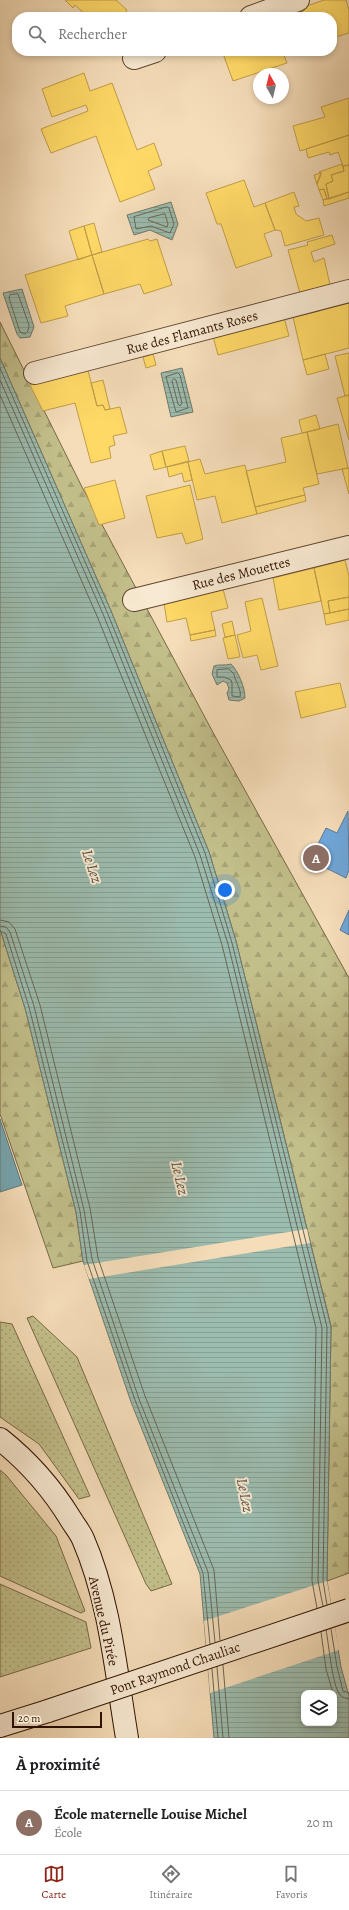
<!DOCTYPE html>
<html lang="fr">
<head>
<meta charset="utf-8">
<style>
  body { margin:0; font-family:Alegreya,serif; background:#f2f2f2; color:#202124 }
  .controls { position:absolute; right:12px; bottom:12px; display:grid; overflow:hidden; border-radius:8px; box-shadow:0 2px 6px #0003 }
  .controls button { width:36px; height:36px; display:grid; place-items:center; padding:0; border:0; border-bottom:1px solid #e0e0e0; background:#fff; color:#202124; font:20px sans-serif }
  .compass { position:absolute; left:253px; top:68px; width:36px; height:36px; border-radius:50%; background:#fff; box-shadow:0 2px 6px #0003; rotate:352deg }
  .scale { position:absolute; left:12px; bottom:10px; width:90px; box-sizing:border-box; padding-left:4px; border:2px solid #2f1200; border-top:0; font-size:11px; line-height:14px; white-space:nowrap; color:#2f1200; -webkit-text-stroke:3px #f8e9d2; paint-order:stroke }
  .you { position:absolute; left:225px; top:890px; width:14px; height:14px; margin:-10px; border:3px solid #fff; border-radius:50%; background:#1a73e8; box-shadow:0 0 0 6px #1a73e833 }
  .badge { display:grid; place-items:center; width:26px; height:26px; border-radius:50%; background:#8f2418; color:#fff; font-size:13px; font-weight:700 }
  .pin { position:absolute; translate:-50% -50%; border:2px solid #fff; box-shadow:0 1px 4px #0006 }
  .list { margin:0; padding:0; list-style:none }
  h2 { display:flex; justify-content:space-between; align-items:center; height:52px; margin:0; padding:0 16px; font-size:17px }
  h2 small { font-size:13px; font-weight:400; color:#757577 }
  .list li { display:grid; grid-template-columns:26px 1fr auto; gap:12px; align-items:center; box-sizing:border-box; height:64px; padding:0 16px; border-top:1px solid #e0e0e0 }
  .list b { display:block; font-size:15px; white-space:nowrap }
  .list p { margin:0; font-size:13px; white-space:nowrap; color:#757577 }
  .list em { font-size:13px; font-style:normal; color:#757577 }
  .icon { flex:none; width:22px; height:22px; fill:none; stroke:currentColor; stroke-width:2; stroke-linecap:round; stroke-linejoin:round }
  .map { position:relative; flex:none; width:349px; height:1738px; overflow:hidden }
  .search { position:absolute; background:#fff; box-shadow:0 2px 6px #0003; left:12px; right:12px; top:12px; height:44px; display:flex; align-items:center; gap:10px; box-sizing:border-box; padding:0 14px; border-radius:16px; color:#757577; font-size:15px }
  .sheet { height:116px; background:#fff }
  nav { display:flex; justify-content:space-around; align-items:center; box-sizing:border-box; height:56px; border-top:1px solid #e0e0e0; background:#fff; font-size:11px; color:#757577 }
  nav a { display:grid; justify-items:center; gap:2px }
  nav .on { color:#8f2418 }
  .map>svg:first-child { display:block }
  .grass { fill:url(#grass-dots); stroke:#786846 }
  .forest { fill:url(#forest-firs); stroke:#786846 }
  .water { fill:url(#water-rules); stroke:#707869; fill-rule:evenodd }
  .pier { fill:#f5ddb9 }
  .homes { fill:#ffd966; stroke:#c19d47 }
  .schools { fill:#6fa8dc; stroke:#5c7b9a }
  .public { fill:#76a5af; stroke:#61797a }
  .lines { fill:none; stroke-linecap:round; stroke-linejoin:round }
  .shore { stroke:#666758; stroke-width:1 }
  .street-casing { stroke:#60452e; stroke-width:24 }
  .secondary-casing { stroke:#2f1200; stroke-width:24 }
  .street { stroke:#f8e9d2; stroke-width:22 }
  .secondary { stroke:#f8e9d2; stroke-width:22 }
  .secondary-bridge-casing { stroke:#2f1200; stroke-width:24; stroke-linecap:butt }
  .secondary-bridge { stroke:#f8e9d2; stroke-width:22 }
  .labels { text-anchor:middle; stroke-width:4; stroke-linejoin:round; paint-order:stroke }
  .street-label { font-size:14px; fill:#2f1200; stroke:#f8e9d2 }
  .water-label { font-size:15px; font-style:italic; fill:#554e3d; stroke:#f8e9d2 }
</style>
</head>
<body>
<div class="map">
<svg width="349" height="1738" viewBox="0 0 349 1738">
  <defs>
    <pattern id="grass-dots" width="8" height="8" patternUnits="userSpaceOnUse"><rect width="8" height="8" fill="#c2bf8b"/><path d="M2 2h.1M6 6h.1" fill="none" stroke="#a7a376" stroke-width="1.8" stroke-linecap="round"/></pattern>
    <pattern id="forest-firs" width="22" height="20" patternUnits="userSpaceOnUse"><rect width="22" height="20" fill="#c2bf8b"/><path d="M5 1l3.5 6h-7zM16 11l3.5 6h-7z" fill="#a7a376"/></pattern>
    <pattern id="water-rules" width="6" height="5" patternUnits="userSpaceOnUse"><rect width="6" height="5" fill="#9cbcaf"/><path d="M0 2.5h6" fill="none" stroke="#87a195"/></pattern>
  </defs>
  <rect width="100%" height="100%" fill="#f5ddb9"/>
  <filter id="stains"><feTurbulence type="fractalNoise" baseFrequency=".005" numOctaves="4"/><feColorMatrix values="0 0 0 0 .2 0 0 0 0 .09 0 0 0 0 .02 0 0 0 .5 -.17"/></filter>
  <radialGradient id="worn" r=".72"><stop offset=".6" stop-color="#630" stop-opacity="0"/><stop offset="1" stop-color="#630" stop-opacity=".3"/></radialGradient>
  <path class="grass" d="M33,1316l44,41 95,227 -21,7 -5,-7 -119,-266z
    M0,1322l12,2 78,172 -11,3 -40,-55 -39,-27z
    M0,1470l6,5 50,61 29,75 -4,2 -81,-37z
    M0,1584l86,38 5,26 -91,29z"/>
  <path class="forest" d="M0,322l83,167 133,249 133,240v595l-22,8 4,-255 -95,-385 -27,-89 -98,-241 -111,-253z
    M0,929l25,79 51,204 7,49 -30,7 -53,-154z"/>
  <path class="water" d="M171,202l7,22 -6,16 -22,-10 -16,5 -7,-20z
    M22,289l12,38 -4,10 -10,1 -3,-4 -14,-41z
    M0,358l111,253 98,241 27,89 95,386 -4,254 14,86 8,29v42h-135l-14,-164 -69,-172 -48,-141 -7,-49 -51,-204 -25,-79zM304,1693h30v30h-30z
    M182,368l11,44 -22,5 -10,-44z
    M231,664c7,7 14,23 14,34l-6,3 -10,-1 -2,-7 2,-4 -2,-6 -4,-2 -6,4 -5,-11 2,-8c4,-2 11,0 17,-2z"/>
  <path class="pier" d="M307,1229l3,14 -221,36 -5,-14z
    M327,1581l12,69 -129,43 -6,-72z"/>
  <path class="homes" d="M65,0h51l11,10 -6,7h-33l-13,-12 -2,3z
    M324,0h22l3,10v23l-17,5v-21h-28l-3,-9z
    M301,8l3,9h-28z
    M222,51h60l5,12 -54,18z
    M282,51h14l-12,4z
    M84,73l6,18 22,-8 25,67 17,-7 8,22 -14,6 7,18 -35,13 -24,-66 -45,17 -10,-24 47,-18 -2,-6 -34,12 -10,-28z
    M349,98v37l-49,16 -7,-25 32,-9 -4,-10z
    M349,135v30l-6,1 -5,-14 -8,3 -1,-3 -21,6 -2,-9z
    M342,164l2,7 -13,4 2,6 -7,3 3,15h-2l-3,-10 -5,1 -2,-6 4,-11 -2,-1z
    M349,165v27l-20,7 -3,-15 7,-3 -2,-6 13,-4 -1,-5z
    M321,173l-1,4 -3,7 -3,-9z
    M244,180l10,27 11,-4 10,27 -11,4 8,22 -36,12 -15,-44h-4l-11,-31z
    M324,189l3,10 -4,1 -4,-10z
    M294,192l5,14 -5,1 2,7 10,7 13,-3 5,17 -39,11 -4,-15 -6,-1 -10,-27z
    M349,192v6l-25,8 -1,-6z
    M94,223l8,29 -10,3 -8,-29z
    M84,226l8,29 -14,5 -9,-29z
    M332,235l3,9 -24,8 3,10 10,-4 6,27 -30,8 -12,-43 20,-5 -1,-3z
    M148,239l2,2 7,-2 15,46 -28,9 -4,-10 -36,10 -12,-39z
    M92,255l12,39 -39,12 3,10 -27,7 -16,-48z
    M349,299v49l-46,12 -10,-43 26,-6 2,-4z
    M284,317l5,19 -71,19 -5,-19z
    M349,353v42l-4,1 -10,-40z
    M153,354l3,11 -10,3 -3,-11z
    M325,354l4,15 -22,6 -4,-15z
    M88,370l9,36 6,-1 2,5 15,-3 7,26 -14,3 2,9 -6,2 2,11 -20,5 -16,-60 -32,8 -13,-26z
    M103,380l7,29 -5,1 -2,-5 -6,1 -6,-23z
    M349,395v45l-12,-42z
    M316,415l4,14 -18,4 -3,-13z
    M338,424l10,44 -31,6 -10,-42z
    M307,432l12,52 -16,4 2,7 -50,12 -9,-36 40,-9 -5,-24z
    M185,446l4,15 -23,6 -4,-16z
    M162,451l4,16 -12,3 -4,-15z
    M200,459l5,15 40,-9 12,49 -35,9 -7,-27 -18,4 -9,-38z
    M188,462l4,18 -8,2 -2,-9 -13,4 -2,-10z
    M348,468h1v26l-7,-25z
    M115,480l10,38 -26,7 -15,-37z
    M190,485l13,54 -17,5 -4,-11 -25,5 -11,-42z
    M305,495l1,6 -49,13 -2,-7z
    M345,560l4,16v21l-21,4 2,12 -6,1 -10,-46z
    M314,568l7,33 -42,9 -6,-32z
    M223,589l5,19 -17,4 4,18 -25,5 -4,-17 -19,4 -3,-19z
    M349,597v12l-19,4 -2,-12z
    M262,598l16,68 -17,4 -4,-15 -14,3 -6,-23 14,-4 -6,-29z
    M349,609v11l-23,5 -2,-11z
    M232,621l3,14 -10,2 -3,-13z
    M215,630l1,6 -25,5 -1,-6z
    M235,635l5,22 -12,2 -5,-21z
    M340,683l6,24 -45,11 -6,-26z"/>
  <path class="schools" d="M348,811l1,59 -3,8 -36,-18 16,-32 11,5z
    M349,910v25l-9,-5z"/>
  <path class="public" d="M0,1119l22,66 -22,7z"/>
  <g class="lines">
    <path class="shore" d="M167,207l2,1 5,16 -4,9 -19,-7 -15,3 -2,-12z
      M165,214l3,10 -1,3 -19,-7 1,-2z
      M18,294l11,31 -1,6 -3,3 -5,-2 -11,-34 1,-3z
      M0,368l107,244 98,241 27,90 95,384 -4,254 4,24
      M178,373l2,2 8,33 -12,4 -10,-35z
      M174,379l2,1 6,23 -2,3 -2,-2 -6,-23z
      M0,380l103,234 97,241 28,89 94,384 -4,253 5,25
      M0,395l97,221 98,241 27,88 94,383 -4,253 5,27
      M229,669l5,5c1,8 8,15 6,23l-8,-1v-13l-1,-3 -7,-3h-7v-7z
      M0,920l9,2 6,7 25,76 50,203 8,50 47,138 69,174 6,70
      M0,926l6,1 4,5 24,74 50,204 8,49 47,140 69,173 7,70
      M0,931l6,3 23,73 51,204 7,50 48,139 68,173 7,71
      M331,1629l6,38 6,24 6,2
      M326,1630c3,14 6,55 14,65 3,3 6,3 9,4
      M321,1632l5,37 7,24
      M223,1665l6,73
      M217,1667l6,71
      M212,1669l6,69"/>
    <defs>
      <path id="street" d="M251,17l47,-17
        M134,58l21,-7
        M35,373l314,-82
        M134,600l215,-53"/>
      <path id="secondary" d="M0,1439c29,23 51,48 70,79 4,7 10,14 13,21 27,62 33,133 44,199
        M0,1726l48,-15"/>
    </defs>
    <use href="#street" class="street-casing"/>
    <use href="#secondary" class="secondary-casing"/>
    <use href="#street" class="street"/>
    <use href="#secondary" class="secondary"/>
    <defs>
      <path id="secondary-bridge" d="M48,1711l301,-101"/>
    </defs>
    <use href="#secondary-bridge" class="secondary-bridge-casing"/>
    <use href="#secondary-bridge" class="secondary-bridge"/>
  </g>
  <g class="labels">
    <g class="street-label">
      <text transform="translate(192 332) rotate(-15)" y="5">Rue des Flamants Roses</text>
      <text transform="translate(241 573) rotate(-14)" y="5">Rue des Mouettes</text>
      <text transform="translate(104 1621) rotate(77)" y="5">Avenue du Pirée</text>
      <text transform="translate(175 1668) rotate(-19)" y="5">Pont Raymond Chauliac</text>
    </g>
    <g class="water-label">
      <text transform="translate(92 866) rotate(72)" y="5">Le Lez</text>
      <text transform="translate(180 1178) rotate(77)" y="5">Le Lez</text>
      <text transform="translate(245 1495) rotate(79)" y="5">Le Lez</text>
    </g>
  </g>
  <rect width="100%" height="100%" filter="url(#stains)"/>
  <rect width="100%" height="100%" fill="url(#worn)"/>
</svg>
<div class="controls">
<button><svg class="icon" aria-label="layers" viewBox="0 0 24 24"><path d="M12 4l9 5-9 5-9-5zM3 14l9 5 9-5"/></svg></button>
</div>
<svg class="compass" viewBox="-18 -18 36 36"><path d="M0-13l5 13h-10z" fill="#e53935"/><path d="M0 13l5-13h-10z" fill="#757577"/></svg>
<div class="scale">20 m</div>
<div class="you"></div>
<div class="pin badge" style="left:316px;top:858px;background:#8d6e63">A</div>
<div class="search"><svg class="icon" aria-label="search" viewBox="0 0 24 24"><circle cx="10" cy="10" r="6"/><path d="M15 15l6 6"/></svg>Rechercher</div>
</div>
<section class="sheet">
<h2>À proximité<small></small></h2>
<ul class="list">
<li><span class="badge" style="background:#8d6e63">A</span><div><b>École maternelle Louise Michel</b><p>École</p></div><em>20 m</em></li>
</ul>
</section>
<nav>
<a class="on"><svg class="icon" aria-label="map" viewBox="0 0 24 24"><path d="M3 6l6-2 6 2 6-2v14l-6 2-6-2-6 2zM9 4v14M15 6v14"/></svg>Carte</a>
<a><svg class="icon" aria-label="directions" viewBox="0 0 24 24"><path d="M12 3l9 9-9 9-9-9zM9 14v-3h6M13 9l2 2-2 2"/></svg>Itinéraire</a>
<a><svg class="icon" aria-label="saved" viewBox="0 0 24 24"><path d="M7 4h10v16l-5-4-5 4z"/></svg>Favoris</a>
</nav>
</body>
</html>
